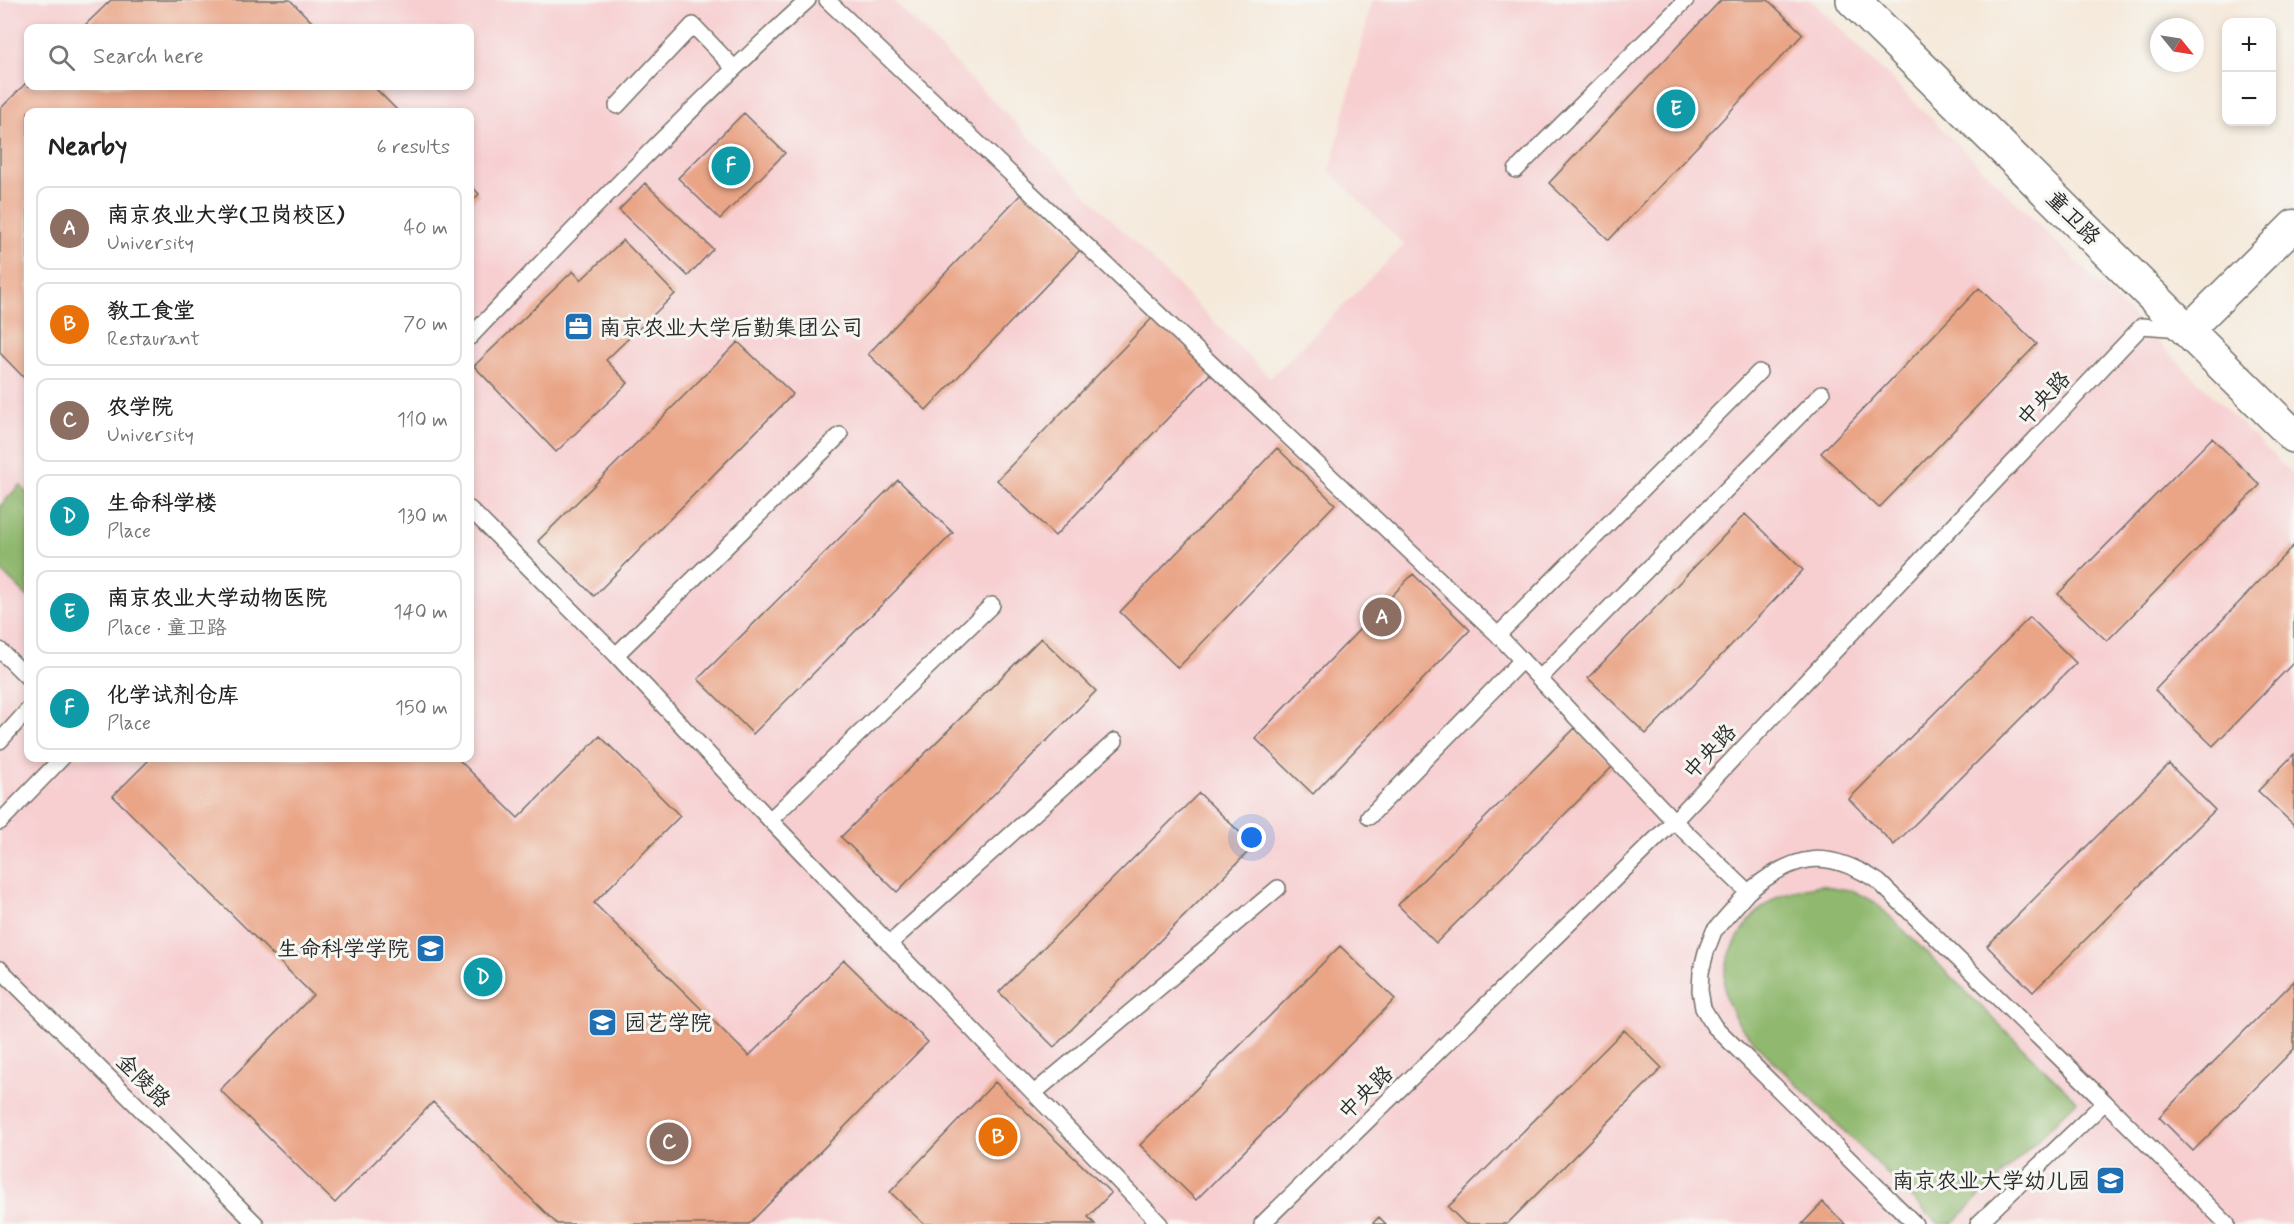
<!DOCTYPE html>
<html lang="en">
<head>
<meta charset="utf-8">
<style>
  body { margin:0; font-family:Mynerve,"LXGW WenKai TC",sans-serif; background:#f6f6f6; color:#222 }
  .controls { position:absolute; right:18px; top:18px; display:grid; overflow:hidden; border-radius:12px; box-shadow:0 3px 9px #0003 }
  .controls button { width:54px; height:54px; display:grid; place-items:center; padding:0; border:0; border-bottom:2px solid #e0e0e0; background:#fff; color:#222; font:30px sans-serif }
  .compass { position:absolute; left:2150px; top:18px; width:54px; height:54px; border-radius:50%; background:#fff; box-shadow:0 3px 9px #0003; rotate:120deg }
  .you { position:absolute; left:1252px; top:838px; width:21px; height:21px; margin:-15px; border:4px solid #fff; border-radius:50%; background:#1a73e8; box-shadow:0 0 0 9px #1a73e833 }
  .badge { display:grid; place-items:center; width:39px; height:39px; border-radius:50%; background:#0b8043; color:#fff; font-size:20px; font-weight:700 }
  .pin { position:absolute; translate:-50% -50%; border:3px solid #fff; box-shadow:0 2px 6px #0006 }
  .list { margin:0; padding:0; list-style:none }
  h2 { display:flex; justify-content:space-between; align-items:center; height:78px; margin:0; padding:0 24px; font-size:26px }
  h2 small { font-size:20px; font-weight:400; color:#767676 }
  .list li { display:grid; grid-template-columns:39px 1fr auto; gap:18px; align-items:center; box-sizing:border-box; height:84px; margin:0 12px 12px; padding:0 12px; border:2px solid #e0e0e0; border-radius:12px }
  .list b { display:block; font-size:22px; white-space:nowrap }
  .list p { margin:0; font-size:20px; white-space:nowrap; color:#767676 }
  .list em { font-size:20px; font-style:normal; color:#767676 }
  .icon { flex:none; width:33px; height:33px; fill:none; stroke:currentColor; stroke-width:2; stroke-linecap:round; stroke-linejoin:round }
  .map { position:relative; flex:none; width:2294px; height:1224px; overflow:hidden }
  .search { position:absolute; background:#fff; box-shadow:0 3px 9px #0003; left:24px; top:24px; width:450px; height:66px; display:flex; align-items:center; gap:15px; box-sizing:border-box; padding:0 21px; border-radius:12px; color:#767676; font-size:22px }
  .panel { position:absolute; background:#fff; box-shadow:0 3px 9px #0003; left:24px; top:108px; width:450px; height:654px; border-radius:12px }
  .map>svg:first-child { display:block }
  .built { fill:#f7cfd1; fill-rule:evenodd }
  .forest { fill:#90b86e; stroke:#5e724c; stroke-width:1.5 }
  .building { fill:#eaa486 }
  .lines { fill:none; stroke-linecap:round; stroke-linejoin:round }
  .service-casing { stroke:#726e68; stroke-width:18 }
  .minor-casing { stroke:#726e68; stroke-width:33 }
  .tertiary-casing { stroke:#726e68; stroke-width:36 }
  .service { stroke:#fff; stroke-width:15 }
  .minor { stroke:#fff; stroke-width:30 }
  .tertiary { stroke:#fff; stroke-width:33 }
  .labels { text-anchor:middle; stroke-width:6; stroke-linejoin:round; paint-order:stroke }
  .street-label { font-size:22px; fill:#2b2b2b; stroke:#f6f6f2 }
  .poi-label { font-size:22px; fill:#2b2b2b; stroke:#f6f6f2; text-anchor:start }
</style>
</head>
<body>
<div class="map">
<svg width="2294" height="1224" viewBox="0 0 2294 1224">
  <rect width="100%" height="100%" fill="#f6f6f2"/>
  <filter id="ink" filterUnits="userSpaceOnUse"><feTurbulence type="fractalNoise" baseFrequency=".0167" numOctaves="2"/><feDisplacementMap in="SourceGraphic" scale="12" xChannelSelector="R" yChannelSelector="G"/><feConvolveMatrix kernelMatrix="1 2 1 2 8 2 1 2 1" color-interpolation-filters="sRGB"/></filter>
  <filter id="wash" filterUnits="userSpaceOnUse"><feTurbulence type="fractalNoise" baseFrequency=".008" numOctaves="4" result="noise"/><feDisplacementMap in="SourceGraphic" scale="24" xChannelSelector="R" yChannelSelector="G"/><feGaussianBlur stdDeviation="1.35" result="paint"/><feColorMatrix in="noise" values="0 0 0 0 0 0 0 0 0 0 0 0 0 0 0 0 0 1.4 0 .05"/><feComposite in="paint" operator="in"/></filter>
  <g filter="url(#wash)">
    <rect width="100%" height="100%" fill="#f5e9da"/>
    <path class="built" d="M0,0h892l378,378 134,-133 -74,-74 42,-171h439l483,476v748h-2294zM28,28h442v58h-442zM28,112h442v646h-442z"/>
    <path class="forest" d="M20,485l8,9v103l-28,-27v-64z
      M1820,885l34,6 21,11 202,199 -125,123h-14l-186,-184c-12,-14 -24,-29 -27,-48 -5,-35 21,-76 51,-94 14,-8 29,-10 44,-13z"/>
    <g id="blocks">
      <path class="building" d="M111,0h179l28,28h-236z
        M1721,0h47l35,34 -194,206 -60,-57z
        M28,81v5h345l26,26h-371v270l-28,-29v-244z
        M744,113l41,40 -65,66 -42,-41z
        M645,183l68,66 -25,27 -69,-66z
        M470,184l9,10 -9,9z
        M1025,190l59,56 -158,164 -58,-56z
        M623,240l52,54 -69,66 22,23 -72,69 -82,-86 99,-95 8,9z
        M1979,288l58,56 -158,164 -58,-55z
        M1154,316l58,56 -157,164 -58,-56z
        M738,342l55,52 -199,202 -56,-55z
        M2212,438l48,47 -153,156 -49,-47z
        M1277,448l58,56 -157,164 -58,-56z
        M898,480l55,53 -200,201 -55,-55z
        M1745,514l58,56 -157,164 -58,-56z
        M2294,545v117l-81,84 -58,-56z
        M1413,574l57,56 -157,164 -58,-56z
        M2030,617l46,46 -182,182 -45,-46z
        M1041,638l55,53 -199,201 -56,-55z
        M1575,728l38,38 -177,177 -38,-38z
        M600,736l80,80 -86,87 155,153 95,-96 84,82 -179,182h-192l-124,-122 -98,101 -115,-113 93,-95 -200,-199 38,-38h306l61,60z
        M2294,754v71l-36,-34z
        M2169,764l46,46 -182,182 -46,-46z
        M1199,793l55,53 -200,201 -55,-55z
        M1340,946l55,53 -199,201 -56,-55z
        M2294,981v68l-101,102 -34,-34z
        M1624,1030l38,38 -155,156h-42l-17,-17z
        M995,1082l116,111 -23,24 7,7h-171l-34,-32z
        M1823,1202l22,22h-43z
        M1379,1217l7,7h-14z"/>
    </g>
  </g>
  <g filter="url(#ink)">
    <use href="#blocks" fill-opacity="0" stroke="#726e68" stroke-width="1.5"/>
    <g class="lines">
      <defs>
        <path id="service" d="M827,0l671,635 176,186 74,71 -34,39 -8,21 -5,20 -1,18 3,18 11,18 201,198
          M617,106l76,-81 41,43
          M1516,170l170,-170
          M470,337c110,-115 220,-230 338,-337
          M470,509l146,146 154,165 390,404
          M1498,635l261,-263
          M0,650l28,28
          M616,655l224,-220
          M1540,678l282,-285
          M0,741l28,-31
          M1369,817l153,-157
          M770,820l222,-215
          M0,822l62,-64
          M1748,892c47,-39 79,-44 131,-10l226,220
          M889,944l226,-203
          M0,969l256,255
          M1034,1093l244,-205
          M1262,1224l412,-403 468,-495 38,3
          M1978,1224l127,-122 122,122"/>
        <path id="minor" d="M2188,330l106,-105"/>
        <path id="tertiary" d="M1853,0l441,436"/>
      </defs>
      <use href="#service" class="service-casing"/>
      <use href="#minor" class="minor-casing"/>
      <use href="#tertiary" class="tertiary-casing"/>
      <use href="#service" class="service"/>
      <use href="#minor" class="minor"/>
      <use href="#tertiary" class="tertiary"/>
    </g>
  </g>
  <defs>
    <symbol id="office-square" viewBox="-11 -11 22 22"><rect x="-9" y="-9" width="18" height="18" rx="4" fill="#1f6fb2" stroke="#f6f6f2"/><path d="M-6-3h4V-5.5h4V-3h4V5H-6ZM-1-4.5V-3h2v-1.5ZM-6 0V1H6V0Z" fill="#fff"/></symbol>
    <symbol id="university-square" viewBox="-11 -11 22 22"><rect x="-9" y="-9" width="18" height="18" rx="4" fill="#1f6fb2" stroke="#f6f6f2"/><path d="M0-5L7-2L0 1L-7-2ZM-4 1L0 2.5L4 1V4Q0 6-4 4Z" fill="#fff"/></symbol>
    <symbol id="school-square" viewBox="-11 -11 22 22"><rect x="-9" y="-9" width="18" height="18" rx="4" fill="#1f6fb2" stroke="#f6f6f2"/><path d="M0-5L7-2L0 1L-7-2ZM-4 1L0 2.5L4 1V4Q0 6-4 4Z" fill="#fff"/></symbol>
  </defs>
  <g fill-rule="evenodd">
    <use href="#office-square" x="562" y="310" width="33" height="33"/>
    <use href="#university-square" x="414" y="932" width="33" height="33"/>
    <use href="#university-square" x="586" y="1006" width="33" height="33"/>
    <use href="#school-square" x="2094" y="1164" width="33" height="33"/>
  </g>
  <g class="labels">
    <g class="street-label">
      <text transform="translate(2074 217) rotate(45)" y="8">童卫路</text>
      <text transform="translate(2043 398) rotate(-47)" y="8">中央路</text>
      <text transform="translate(1709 751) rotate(-47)" y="8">中央路</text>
      <text transform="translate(144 1080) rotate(45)" y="8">金陵路</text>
      <text transform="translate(1365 1092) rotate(-44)" y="8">中央路</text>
    </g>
    <g class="poi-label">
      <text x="599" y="335">南京农业大学后勤集团公司</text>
      <text x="409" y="956" text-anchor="end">生命科学学院</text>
      <text x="624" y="1030">园艺学院</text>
      <text x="2090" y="1188" text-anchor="end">南京农业大学幼儿园</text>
    </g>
  </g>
</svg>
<div class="controls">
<button>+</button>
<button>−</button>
</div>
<svg class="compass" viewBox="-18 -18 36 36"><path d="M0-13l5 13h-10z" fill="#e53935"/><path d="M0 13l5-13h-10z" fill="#767676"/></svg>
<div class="you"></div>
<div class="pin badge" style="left:1382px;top:617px;background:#8d6e63">A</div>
<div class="pin badge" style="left:998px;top:1137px;background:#e8710a">B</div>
<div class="pin badge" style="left:669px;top:1142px;background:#8d6e63">C</div>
<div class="pin badge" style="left:483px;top:977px;background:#0f9aa8">D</div>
<div class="pin badge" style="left:1676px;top:109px;background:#0f9aa8">E</div>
<div class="pin badge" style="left:731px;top:166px;background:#0f9aa8">F</div>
<div class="search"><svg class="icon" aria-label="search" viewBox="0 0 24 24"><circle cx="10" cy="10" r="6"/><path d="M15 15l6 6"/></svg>Search here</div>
<section class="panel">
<h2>Nearby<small>6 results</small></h2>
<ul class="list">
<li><span class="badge" style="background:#8d6e63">A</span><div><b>南京农业大学(卫岗校区)</b><p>University</p></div><em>40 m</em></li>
<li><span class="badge" style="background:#e8710a">B</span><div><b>教工食堂</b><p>Restaurant</p></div><em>70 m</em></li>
<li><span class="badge" style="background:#8d6e63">C</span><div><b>农学院</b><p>University</p></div><em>110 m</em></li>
<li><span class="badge" style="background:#0f9aa8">D</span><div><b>生命科学楼</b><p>Place</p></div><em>130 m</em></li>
<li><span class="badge" style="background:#0f9aa8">E</span><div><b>南京农业大学动物医院</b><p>Place · 童卫路</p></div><em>140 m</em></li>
<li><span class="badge" style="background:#0f9aa8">F</span><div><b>化学试剂仓库</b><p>Place</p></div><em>150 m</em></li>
</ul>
</section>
</div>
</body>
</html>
